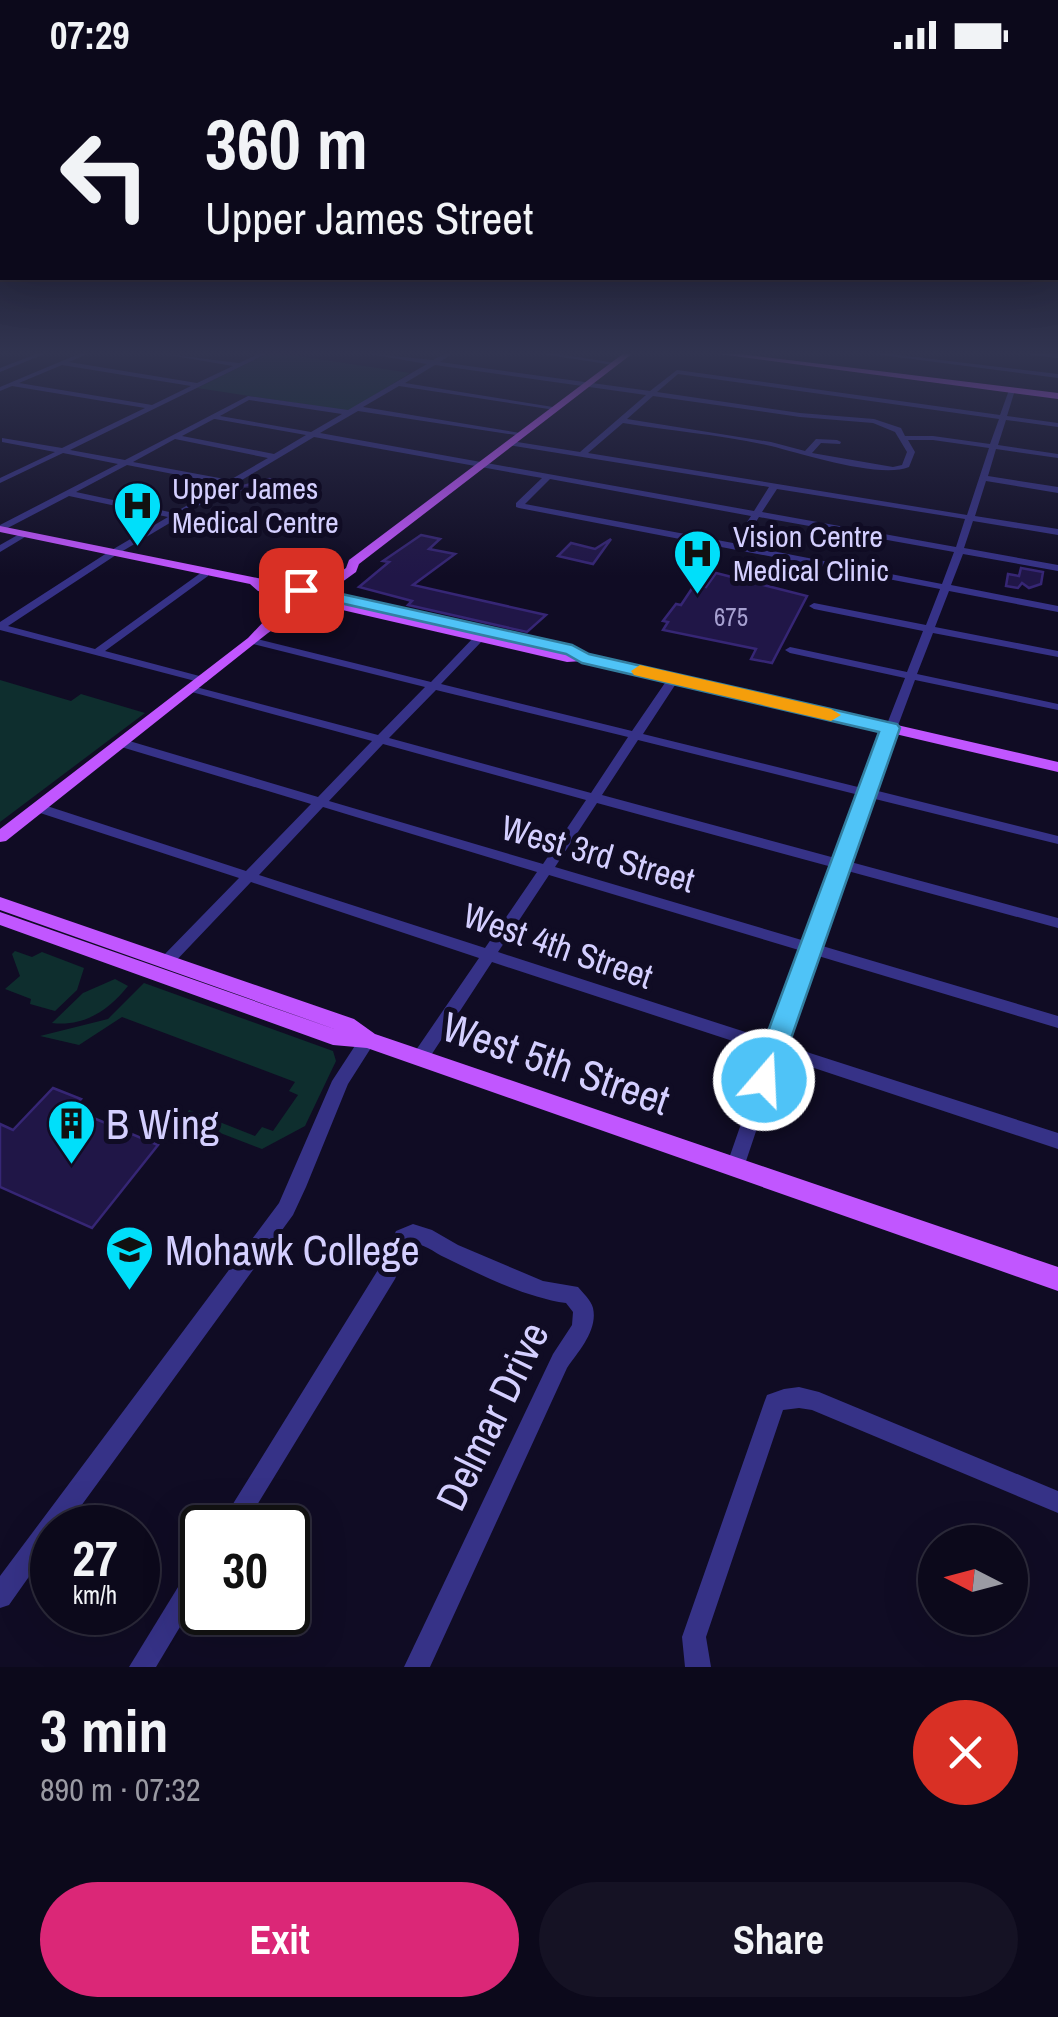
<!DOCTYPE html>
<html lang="en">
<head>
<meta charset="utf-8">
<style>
	:root { --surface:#0c091b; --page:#151224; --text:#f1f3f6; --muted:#9a9aa3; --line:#2c2a3a; --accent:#db2777 }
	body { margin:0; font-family:"Archivo Narrow",sans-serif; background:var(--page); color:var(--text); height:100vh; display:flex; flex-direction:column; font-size:38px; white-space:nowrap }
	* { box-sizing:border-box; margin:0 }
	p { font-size:32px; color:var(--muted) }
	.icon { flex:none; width:55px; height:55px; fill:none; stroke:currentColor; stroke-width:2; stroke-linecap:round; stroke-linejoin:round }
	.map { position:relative; height:1597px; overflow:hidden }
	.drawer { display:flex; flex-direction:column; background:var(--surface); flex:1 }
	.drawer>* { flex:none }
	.top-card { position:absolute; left:0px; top:0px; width:1060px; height:210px; box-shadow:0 10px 40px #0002,0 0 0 2px var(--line); background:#0c091b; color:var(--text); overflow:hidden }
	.needle { width:65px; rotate:276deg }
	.fabs { position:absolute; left:918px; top:1455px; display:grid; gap:20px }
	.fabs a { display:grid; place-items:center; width:110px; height:110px; border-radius:50%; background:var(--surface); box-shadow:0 10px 40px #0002,0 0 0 2px var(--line); font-size:50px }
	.speed { position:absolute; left:30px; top:1435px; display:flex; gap:20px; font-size:50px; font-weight:700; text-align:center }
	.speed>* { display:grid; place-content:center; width:130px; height:130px; border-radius:50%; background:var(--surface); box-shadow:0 10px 40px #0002,0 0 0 2px var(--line); line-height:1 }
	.speed small { font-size:25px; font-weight:400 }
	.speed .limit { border:5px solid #111; border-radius:15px; background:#fff; color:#111 }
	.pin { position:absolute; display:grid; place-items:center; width:85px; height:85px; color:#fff; margin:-42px; border-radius:20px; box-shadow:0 5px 15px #0006 }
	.me { position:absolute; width:110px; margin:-55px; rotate:19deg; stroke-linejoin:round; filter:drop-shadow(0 0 8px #0008) }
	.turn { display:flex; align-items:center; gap:35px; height:210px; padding:0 40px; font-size:45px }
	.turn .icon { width:130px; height:130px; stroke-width:2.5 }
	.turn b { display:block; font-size:70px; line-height:85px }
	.round { display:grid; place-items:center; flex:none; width:105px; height:105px; border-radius:52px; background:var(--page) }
	.headline { display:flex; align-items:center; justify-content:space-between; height:170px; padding:0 40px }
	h1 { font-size:60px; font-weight:800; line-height:75px }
	.button { display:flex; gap:20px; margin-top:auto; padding:20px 40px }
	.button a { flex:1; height:115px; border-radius:60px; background:var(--accent); color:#fff; font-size:40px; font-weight:800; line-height:115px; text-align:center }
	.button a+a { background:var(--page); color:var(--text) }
	.status { display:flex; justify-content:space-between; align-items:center; height:70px; padding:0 50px; background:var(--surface); direction:ltr }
	.status svg { height:28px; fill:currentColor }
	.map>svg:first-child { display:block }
	.green { fill:#0e2e2e }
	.building { fill:#201647; stroke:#362675; stroke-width:2.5 }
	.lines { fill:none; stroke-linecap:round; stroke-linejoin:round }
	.minor { fill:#363287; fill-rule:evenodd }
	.major { fill:#c156ff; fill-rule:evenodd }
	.route { fill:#4fc3f7; stroke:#337fa1; stroke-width:2.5 }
	.slow { fill:#f59e0b }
	.labels { text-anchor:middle; stroke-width:10; stroke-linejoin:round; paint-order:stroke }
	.far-number-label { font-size:25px; fill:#a7a1d1 }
	.far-poi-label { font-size:30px; fill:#d4cfff; stroke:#100c24; text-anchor:start }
	.street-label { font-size:35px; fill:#d4cfff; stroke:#100c24 }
	.near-street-label { font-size:42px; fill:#d4cfff; stroke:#100c24 }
	.near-poi-label { font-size:42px; fill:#d4cfff; stroke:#100c24; text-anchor:start }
</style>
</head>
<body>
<div class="status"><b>07:29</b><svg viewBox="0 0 49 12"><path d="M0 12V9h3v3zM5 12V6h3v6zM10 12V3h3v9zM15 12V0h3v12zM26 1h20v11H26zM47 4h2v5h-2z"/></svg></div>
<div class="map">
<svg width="1058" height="1597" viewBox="0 0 1058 1597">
	<rect width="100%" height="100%" fill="#100c24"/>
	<g class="green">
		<polygon points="269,283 278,283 410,303 349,341 197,318"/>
		<polygon points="0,610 71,631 81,624 145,643 0,752"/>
		<polygon points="15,881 32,887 42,882 84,898 77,920 55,941 30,934 31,929 5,919 20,906 12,884"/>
		<path d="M115 909 128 916C109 940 84 957 52 953L83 923Z"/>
		<polygon points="144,913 333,981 336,991 305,1056 262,1079 184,1049 189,1040 255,1066 262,1057 273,1061 298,1025 289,1021 295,1012 122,947 79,975 40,966 108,949"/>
	</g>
	<g class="building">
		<polygon points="269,409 296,414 273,428 236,418"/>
		<polygon points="421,465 440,469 429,479 455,484 413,515 546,545 527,562 408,535 412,531 359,517 389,492 383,491"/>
		<polygon points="611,469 593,494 558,486 571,473 595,479"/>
		<polygon points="1021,498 1043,502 1041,514 1029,518 1022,513 1018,518 1006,516 1008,504 1019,506"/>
		<polygon points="716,503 807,526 772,593 751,589 756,579 663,560 668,552 663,551 676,534 681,535 695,514 706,517"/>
		<polygon points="53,1018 81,1029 72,1039 158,1075 92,1158 0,1117 0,1054 13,1060"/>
	</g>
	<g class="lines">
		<g class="minor">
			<polygon points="39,283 47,283 0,302 0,298"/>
			<path d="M81 283H89L69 292 197 313 233 296 157 283 239 293 261 283H268L70 380 125 390 248 326 348 340 427 294 364 283 433 290 446 283H453L440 292 650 321 677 300 1000 345 1009 320 1012 318 1015 320 1007 346 1058 353V357L1006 350 998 375 1058 384V388L996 379 988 406 1058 417V423L986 411 975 446 1058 459V465L973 451 964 478 1058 495V501L963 484 951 515 1058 536V542L949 521 935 557 1058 581V587L933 563 917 604 1058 634V640L915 610 874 720 1058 766V774L871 728 847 791 1058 848V858L844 800 819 875 1058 946V958L815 885 785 975 1058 1063V1079L781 987 744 1097 741 1103 735 1105 729 1103 726 1097 766 982 492 892 426 993 420 995 414 993 412 988 414 983 479 888 251 812 171 896H161L158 892 161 888 239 808 34 741 33 738 34 735H44L246 801 311 734 118 676 116 673 118 670H126L318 727 372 671 188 621V617H196L378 665 425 617 249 573V569L253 568 431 612 475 566H483V570L441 614 632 661 669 607 673 606 679 609 643 664 862 718 905 608 790 583 785 580 790 577 907 602 923 561 814 539 809 536 814 533 926 555 940 519 519 438 516 437V433L542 408 314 367 116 485 8 556 95 579 202 502H208V506L105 581 207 608V612H199L0 560V552L110 481 168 447 69 426 0 462V455L118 394 63 383 0 413V408L55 382 2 372V368L62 378 145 338 12 316 0 321V317ZM62 295 191 316 152 335 19 313ZM435 295 646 325 580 382 511 371 507 373 508 375 769 417 754 441 320 363 358 341 522 366 526 364 363 337 399 316 555 340 559 338 405 313ZM678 304 999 349 990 374 933 366H905L901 358 874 349 800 343 657 322ZM653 326 800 347 873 353 895 362 907 382 902 395 893 397 812 383 821 373 840 374 841 372 837 370 816 369 805 381 771 372 627 349ZM249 330 342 344 311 362 220 346ZM214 349H215L306 365 274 384 182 366ZM623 353C672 361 722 365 771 376 803 384 880 409 909 397L915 382 908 370H933L989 378 967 445 588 383ZM175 369 268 388 230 410 133 392ZM127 395 224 414 174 443 76 422ZM550 409 751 446 733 473 525 434ZM777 419 965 449 956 477 762 442ZM759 447 954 482 942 514 741 475ZM436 620 628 667 591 723 389 668ZM638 670 859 725 835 788 602 725ZM383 674 586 730 543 794 329 731ZM597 733 832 797 805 871 555 797ZM323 737 537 802 485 878 259 805ZM549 805 802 881 770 970 498 882Z"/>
			<polygon points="536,283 551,283 616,293 613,295"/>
			<polygon points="866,283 882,283 1058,304 1058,308"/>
			<polygon points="1028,283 1058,284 1058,288 1031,285"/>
			<polygon points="23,462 30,464 0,482 0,475"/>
			<polygon points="368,964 374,965 376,970 348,1014 306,1117 293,1145 65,1458 52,1458 52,1474 9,1535 0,1538 0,1506 279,1133 332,1011 362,965"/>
			<path d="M413 1154 432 1160 458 1175 543 1211 578 1217C583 1223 591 1230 593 1238 598 1260 579 1281 567 1298L430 1597H404L553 1284 572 1255 573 1242 566 1233C525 1227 483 1206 446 1188 433 1182 424 1173 410 1173L395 1209 243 1458H218L381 1195 396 1161Z"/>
			<polygon points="799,1317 819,1322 1058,1421 1058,1443 812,1340 799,1338 783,1340 706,1567 711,1597 685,1597 682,1567 764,1333 767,1325 784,1319"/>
			<polygon points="202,1487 202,1520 156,1597 129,1597 194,1491"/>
		</g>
		<g class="major">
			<polygon points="624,283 633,283 359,494 356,502 320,528 567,584 583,583 1058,692 1058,702 583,591 567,592 312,533 268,563 6,771 0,772 0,759 248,568 267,548 275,548 300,530 258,521 250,514 0,462 0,456 267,510 271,511 271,516 308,525 346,498 349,490"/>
			<polygon points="711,283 732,283 1058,323 1058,329"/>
			<polygon points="0,827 354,949 375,964 1058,1197 1058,1221 367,978 333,975 0,855 0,842 340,961 0,840"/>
		</g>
	</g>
	<linearGradient id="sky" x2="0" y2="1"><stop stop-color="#090714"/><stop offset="0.56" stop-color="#313450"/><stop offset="1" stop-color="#313450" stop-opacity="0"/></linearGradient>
	<rect width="1058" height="506" fill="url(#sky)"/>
	<polygon class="route" points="301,515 572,575 589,584 897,654 900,658 774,1017 764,1021 754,1017 750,1010 879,662 582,593 566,584 296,523 293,520"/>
	<polygon class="slow" points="640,595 831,639 841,645 831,651 634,605 631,601"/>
	<defs>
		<symbol id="hospital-pin" viewBox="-11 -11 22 30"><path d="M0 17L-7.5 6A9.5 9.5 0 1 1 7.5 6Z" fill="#00dffa" stroke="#100c24"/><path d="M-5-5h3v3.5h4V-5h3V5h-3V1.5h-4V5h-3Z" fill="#111"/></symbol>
		<symbol id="building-pin" viewBox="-11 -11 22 30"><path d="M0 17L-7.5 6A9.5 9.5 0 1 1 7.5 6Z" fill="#00dffa" stroke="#100c24"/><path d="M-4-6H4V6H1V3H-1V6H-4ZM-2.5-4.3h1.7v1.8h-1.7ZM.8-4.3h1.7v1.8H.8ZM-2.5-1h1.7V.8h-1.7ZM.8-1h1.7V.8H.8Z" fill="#111"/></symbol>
		<symbol id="university-pin" viewBox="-11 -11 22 30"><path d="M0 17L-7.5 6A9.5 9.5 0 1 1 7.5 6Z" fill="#00dffa" stroke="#100c24"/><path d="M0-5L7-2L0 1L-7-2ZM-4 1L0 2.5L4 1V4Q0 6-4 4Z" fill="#111"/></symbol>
	</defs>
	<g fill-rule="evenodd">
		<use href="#hospital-pin" x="110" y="408" width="55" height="75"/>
		<use href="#hospital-pin" x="670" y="456" width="55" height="75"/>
		<use href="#building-pin" x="44" y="1026" width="55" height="75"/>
		<use href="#university-pin" x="102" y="1152" width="55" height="75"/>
	</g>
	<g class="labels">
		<g class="far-number-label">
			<text x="731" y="556">675</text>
		</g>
		<g class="far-poi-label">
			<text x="172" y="429">Upper James<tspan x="172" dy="34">Medical Centre</tspan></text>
			<text x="733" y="477">Vision Centre<tspan x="733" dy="34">Medical Clinic</tspan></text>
		</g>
		<g class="street-label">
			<text transform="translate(598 784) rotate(16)" y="12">West 3rd Street</text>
			<text transform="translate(558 876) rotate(19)" y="12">West 4th Street</text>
		</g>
		<g class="near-street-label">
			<text transform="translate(556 993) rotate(19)" y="15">West 5th Street</text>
			<text transform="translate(492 1346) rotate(-64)" y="15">Delmar Drive</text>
		</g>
		<g class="near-poi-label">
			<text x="106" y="1069">B Wing</text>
			<text x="165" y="1195">Mohawk College</text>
		</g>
	</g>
</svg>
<div class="fabs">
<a><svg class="needle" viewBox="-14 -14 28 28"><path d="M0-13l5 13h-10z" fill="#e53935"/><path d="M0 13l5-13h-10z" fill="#9a9aa3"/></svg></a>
</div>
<div class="speed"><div>27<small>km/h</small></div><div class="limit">30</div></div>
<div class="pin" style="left:301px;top:520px;background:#d93025"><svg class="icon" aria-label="arrive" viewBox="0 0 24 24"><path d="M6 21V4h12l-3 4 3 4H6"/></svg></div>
<svg class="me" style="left:764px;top:1010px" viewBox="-20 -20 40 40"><circle r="17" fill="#4fc3f7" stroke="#fff" stroke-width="3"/><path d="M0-11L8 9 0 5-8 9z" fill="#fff"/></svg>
<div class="top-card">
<div class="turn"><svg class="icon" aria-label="left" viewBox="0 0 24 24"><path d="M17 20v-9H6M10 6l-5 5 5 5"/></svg><div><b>360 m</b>Upper James Street</div></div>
</div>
</div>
<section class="drawer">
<div class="headline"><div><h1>3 min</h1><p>890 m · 07:32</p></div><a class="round" style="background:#d93025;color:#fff"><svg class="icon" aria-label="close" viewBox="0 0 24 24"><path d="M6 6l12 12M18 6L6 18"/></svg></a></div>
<div class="button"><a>Exit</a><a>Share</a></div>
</section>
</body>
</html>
